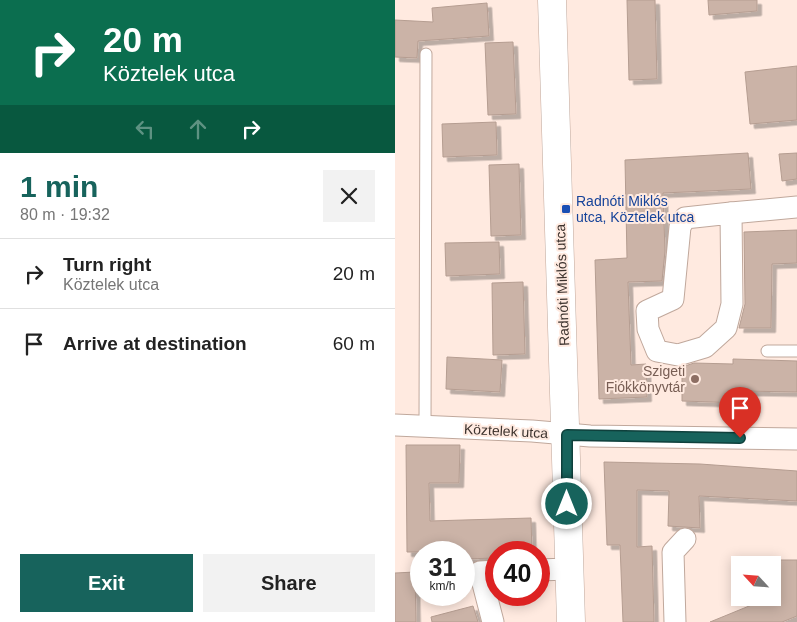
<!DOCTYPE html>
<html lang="en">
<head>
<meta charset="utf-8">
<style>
	:root { --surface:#fff; --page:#f2f2f2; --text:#222; --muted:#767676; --line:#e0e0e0; --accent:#17635c }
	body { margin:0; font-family:Arial,sans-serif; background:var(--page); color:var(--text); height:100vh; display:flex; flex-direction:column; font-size:19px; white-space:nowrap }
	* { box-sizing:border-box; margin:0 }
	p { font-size:16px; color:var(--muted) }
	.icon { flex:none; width:28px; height:28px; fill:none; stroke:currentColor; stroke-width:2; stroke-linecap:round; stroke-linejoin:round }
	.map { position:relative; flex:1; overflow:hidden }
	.sheet { display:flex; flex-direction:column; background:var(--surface); width:395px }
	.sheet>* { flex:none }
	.hud { background:#0b6e4f; color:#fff; overflow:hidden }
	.needle { width:32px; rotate:296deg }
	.buttons { position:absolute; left:336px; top:556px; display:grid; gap:10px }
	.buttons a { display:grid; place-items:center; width:50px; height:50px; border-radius:0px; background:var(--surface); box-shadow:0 2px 12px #0003; font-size:25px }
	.speed { position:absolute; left:15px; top:541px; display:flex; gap:10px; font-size:25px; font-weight:700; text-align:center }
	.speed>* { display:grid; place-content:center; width:65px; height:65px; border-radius:50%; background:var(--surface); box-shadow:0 2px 12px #0003; line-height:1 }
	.speed small { font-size:12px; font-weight:400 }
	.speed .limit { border:8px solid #d22; background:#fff; color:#111 }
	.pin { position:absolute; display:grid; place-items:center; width:42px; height:42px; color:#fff; margin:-51px -21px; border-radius:50% 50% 50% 0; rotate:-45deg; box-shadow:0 0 5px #0007 }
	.pin .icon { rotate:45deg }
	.me { position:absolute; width:55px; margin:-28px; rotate:0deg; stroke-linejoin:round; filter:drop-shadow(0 0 4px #0008) }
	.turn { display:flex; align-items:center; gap:18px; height:105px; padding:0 20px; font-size:22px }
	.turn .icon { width:65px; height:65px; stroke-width:2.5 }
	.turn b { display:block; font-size:35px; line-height:42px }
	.lanes { display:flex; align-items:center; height:48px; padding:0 20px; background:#0003; justify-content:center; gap:25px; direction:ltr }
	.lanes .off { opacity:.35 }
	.round { display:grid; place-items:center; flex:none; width:52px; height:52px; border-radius:0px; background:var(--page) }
	.summary { display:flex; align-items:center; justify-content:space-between; height:85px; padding:0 20px }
	h1 { font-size:30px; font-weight:600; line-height:38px; color:var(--accent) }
	.action { display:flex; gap:10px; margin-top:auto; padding:10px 20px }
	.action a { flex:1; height:58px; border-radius:0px; background:var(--accent); color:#fff; font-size:20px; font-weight:600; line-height:58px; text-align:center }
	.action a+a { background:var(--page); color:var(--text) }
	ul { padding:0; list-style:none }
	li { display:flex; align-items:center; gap:15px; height:70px; padding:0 20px; border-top:1px solid var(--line) }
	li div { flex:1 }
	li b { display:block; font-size:19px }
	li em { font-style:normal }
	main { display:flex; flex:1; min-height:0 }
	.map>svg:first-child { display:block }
	.building { fill:#cbb3a7; stroke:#b59d91; filter:url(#shadow) }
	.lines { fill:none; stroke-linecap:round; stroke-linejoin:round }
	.lane-casing { stroke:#c0a89c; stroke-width:13 }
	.street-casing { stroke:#c0a89c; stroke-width:23 }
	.secondary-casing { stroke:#c0a89c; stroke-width:29 }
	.lane { stroke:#fff; stroke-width:11 }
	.street { stroke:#fff; stroke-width:21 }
	.secondary { stroke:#fff; stroke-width:28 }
	.route-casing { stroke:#0f403c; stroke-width:12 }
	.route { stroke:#17635c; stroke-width:9 }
	.transit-dot { fill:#1a4fb4; stroke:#ffeae0; stroke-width:2 }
	.education-dot { fill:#8d6e63; stroke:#ffeae0; stroke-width:2 }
	.labels { text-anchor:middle; stroke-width:4; stroke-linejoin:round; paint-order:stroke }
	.transit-label { font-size:14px; fill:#164399; stroke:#ffeae0; text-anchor:start }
	.street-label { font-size:14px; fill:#3d332e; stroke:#ffeae0 }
	.education-label { font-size:14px; fill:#785e54; stroke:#ffeae0; text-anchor:end }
</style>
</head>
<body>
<main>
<section class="sheet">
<div class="hud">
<div class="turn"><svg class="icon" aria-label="right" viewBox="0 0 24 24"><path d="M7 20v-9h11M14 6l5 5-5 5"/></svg><div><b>20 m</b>Köztelek utca</div></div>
<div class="lanes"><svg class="icon off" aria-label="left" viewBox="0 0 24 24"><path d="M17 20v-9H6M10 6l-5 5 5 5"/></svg><svg class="icon off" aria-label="ahead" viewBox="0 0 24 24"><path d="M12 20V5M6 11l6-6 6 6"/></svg><svg class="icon" aria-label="right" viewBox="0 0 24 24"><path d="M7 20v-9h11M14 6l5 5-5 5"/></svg></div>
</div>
<div class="summary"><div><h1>1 min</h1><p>80 m · 19:32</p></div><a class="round"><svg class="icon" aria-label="close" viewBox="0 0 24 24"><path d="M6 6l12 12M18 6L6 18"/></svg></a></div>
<ul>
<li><svg class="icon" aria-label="right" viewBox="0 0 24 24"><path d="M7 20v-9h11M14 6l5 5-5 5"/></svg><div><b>Turn right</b><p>Köztelek utca</p></div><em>20 m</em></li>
<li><svg class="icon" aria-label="arrive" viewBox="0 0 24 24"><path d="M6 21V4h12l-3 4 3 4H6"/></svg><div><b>Arrive at destination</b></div><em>60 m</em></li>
</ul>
<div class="action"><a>Exit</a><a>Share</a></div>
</section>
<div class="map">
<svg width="402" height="622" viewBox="0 0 402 622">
	<defs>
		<filter id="shadow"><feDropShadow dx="4.5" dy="4.5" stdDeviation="0" flood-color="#0004"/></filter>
	</defs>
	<rect width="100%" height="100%" fill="#ffeae0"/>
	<g class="building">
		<polygon points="232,0 260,0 262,79 234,80"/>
		<polygon points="313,0 362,0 362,11 314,15"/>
		<polygon points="92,3 94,36 23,41 22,58 0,57 0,20 38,22 37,8"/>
		<polygon points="118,42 121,114 93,115 90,43"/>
		<polygon points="402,66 402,120 355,124 350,72"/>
		<polygon points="101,122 102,155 48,157 47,124"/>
		<polygon points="353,153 356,189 268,193 270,251 267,281 233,282 236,365 251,364 252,397 204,399 200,260 232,258 230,160"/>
		<polygon points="402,153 402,179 387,181 384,154"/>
		<polygon points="124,164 126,235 96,236 94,165"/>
		<polygon points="402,230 402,263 377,264 376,328 344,328 350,304 349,232"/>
		<polygon points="104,242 105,274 51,276 50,243"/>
		<polygon points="128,282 130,354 98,355 97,283"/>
		<polygon points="52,357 107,360 105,392 51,389"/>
		<polygon points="338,359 402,361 402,392 347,391 347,403 287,401 287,367 299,363 338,364"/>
		<polygon points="11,445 65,445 64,483 34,483 35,521 136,518 137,552 101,552 101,558 69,559 69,552 12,552"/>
		<polygon points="209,462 305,464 402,471 402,501 304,496 305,528 273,526 274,491 242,490 242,547 257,546 259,622 228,622 225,545 212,545"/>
		<polygon points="380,560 402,560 402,616 387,622 315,622 381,595"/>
		<polygon points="20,572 21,622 0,622 0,573"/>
		<polygon points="78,606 83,622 37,622 36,617"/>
	</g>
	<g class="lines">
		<defs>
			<g id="lane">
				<polyline points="372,351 402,351"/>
				<polyline points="30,427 31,54"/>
			</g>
			<g id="street">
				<polygon points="336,213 337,304 331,328 310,347 283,355 262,351 253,329 252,311 278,299 285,227 290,218"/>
				<polyline points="336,213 402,207"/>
				<polyline points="0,425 137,431 195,436 402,439"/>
				<polyline points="144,570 173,569"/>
				<polyline points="98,622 85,572 101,571"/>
				<polyline points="280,622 278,552 290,539"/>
			</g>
			<polyline id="secondary" points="157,0 176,622"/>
		</defs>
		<use href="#lane" class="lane-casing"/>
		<use href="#street" class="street-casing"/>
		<use href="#secondary" class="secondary-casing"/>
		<use href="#lane" class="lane"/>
		<use href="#street" class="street"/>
		<use href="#secondary" class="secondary"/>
	</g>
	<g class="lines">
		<defs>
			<polyline id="route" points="172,504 172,435 345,438"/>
		</defs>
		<use href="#route" class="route-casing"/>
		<use href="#route" class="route"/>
	</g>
	<rect class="transit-dot" x="166" y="204" width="10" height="10" rx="2.5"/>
	<circle class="education-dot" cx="300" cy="379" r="5"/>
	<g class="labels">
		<g class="transit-label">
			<text x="181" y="206">Radnóti Miklós<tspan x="181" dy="16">utca, Köztelek utca</tspan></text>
		</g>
		<g class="street-label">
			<text transform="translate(167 285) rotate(-92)" y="5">Radnóti Miklós utca</text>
			<text transform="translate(111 431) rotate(3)" y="5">Köztelek utca</text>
		</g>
		<g class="education-label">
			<text x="290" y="376">Szigeti<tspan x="290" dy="16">Fiókkönyvtár</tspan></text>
		</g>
	</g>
</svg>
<div class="buttons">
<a><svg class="needle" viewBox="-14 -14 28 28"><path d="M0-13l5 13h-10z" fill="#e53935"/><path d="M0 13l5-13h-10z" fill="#767676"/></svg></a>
</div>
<div class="speed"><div>31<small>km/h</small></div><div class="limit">40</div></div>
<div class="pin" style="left:345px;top:438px;background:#d93025"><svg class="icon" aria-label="arrive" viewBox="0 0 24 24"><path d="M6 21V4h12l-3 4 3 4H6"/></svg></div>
<svg class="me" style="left:172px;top:504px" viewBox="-20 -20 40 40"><circle r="17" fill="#17635c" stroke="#fff" stroke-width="3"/><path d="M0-11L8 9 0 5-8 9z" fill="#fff"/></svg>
</div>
</main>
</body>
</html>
